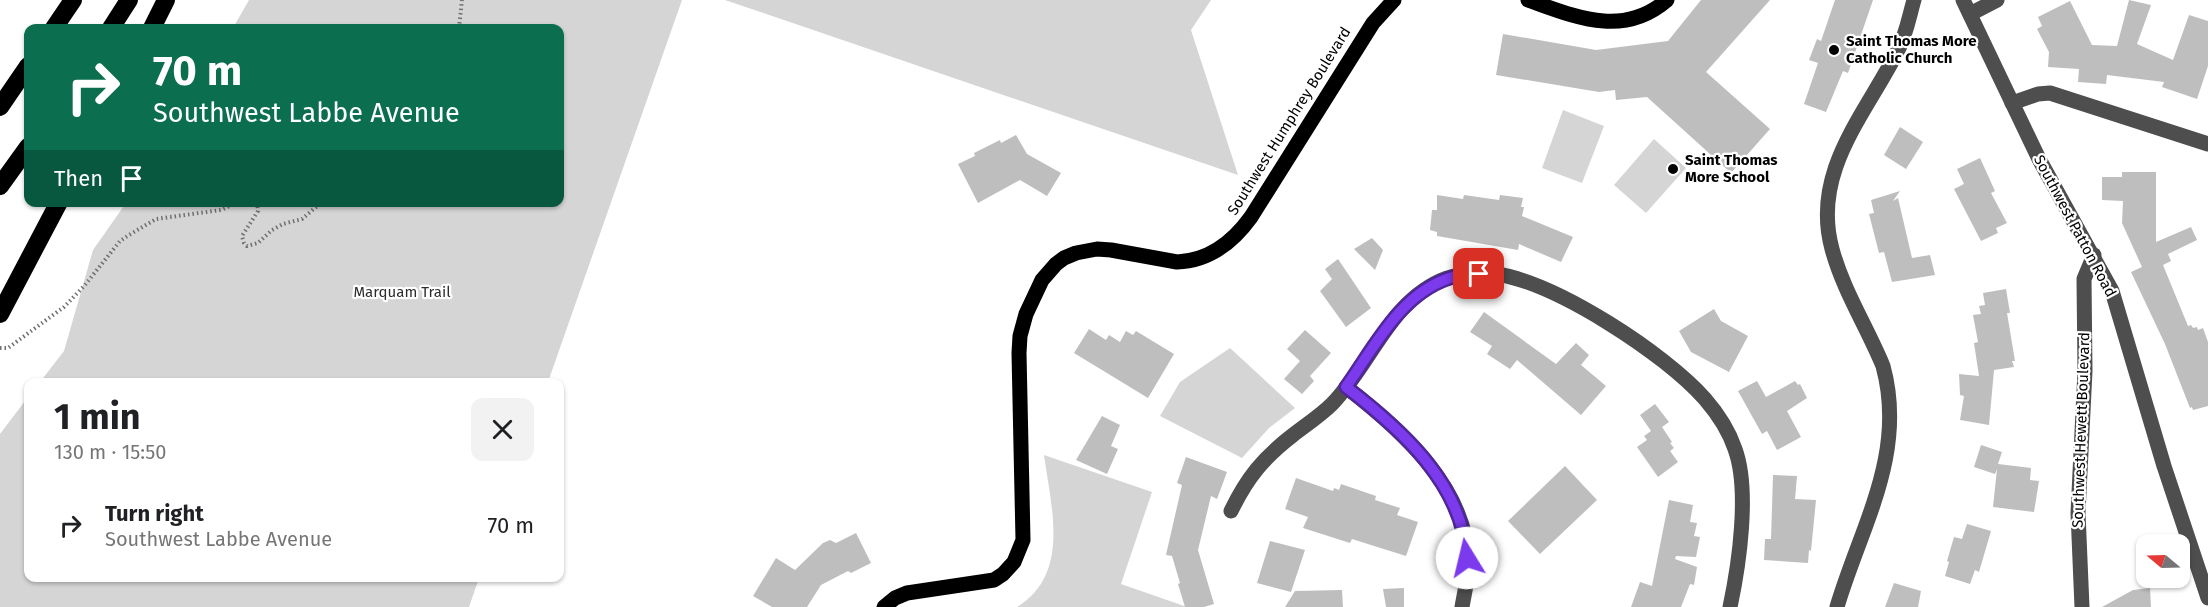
<!DOCTYPE html>
<html lang="en">
<head>
<meta charset="utf-8">
<style>
	:root { --surface:#fff; --page:#f2f2f2; --text:#202124; --muted:#757577 }
	body { margin:0; font-family:"Fira Sans",sans-serif; background:var(--page); color:var(--text); height:100vh; display:flex; flex-direction:column; font-size:22px; white-space:nowrap }
	* { box-sizing:border-box; margin:0 }
	p { font-size:20px; color:var(--muted) }
	.icon { flex:none; width:33px; height:33px; fill:none; stroke:currentColor; stroke-width:2; stroke-linecap:round; stroke-linejoin:round }
	.map { position:relative; flex:1; overflow:hidden }
	.sheet { position:absolute; left:24px; top:378px; width:540px; height:204px; display:flex; flex-direction:column; background:var(--surface); border-radius:12px; box-shadow:0 2px 4px #0004 }
	.sheet>* { flex:none }
	.hud { position:absolute; left:24px; top:24px; width:540px; height:183px; border-radius:12px; box-shadow:0 2px 4px #0004; background:#0b6e4f; color:#fff; overflow:hidden }
	.needle { width:39px; rotate:289deg }
	.tools { position:absolute; left:2136px; top:534px; display:grid; gap:12px }
	.tools a { display:grid; place-items:center; width:54px; height:54px; border-radius:12px; background:var(--surface); box-shadow:0 2px 4px #0004; font-size:30px }
	.pin { position:absolute; display:grid; place-items:center; width:51px; height:51px; color:#fff; margin:-26px; border-radius:12px; box-shadow:0 3px 9px #0006 }
	.me { position:absolute; width:66px; margin:-33px; rotate:351deg; stroke-linejoin:round; filter:drop-shadow(0 0 4px #0008) }
	.turn { display:flex; align-items:center; gap:21px; height:126px; padding:0 30px; font-size:27px }
	.turn .icon { width:78px; height:78px; stroke-width:2.5 }
	.turn b { display:block; font-size:42px; line-height:51px }
	.then { display:flex; align-items:center; height:57px; padding:0 30px; background:#0003; gap:12px; font-size:22px }
	.round { display:grid; place-items:center; flex:none; width:63px; height:63px; border-radius:12px; background:var(--page) }
	.overview { display:flex; align-items:center; justify-content:space-between; height:102px; padding:0 30px }
	h1 { font-size:36px; font-weight:700; line-height:45px }
	ul { padding:0; list-style:none }
	li { display:flex; align-items:center; gap:18px; height:90px; padding:0 30px }
	li div { flex:1 }
	li b { display:block; font-size:22px }
	li em { font-style:normal }
	.map>svg:first-child { display:block }
	.green { fill:#d5d5d5 }
	.building { fill:#bebebe }
	.lines { fill:none; stroke-linecap:round; stroke-linejoin:round }
	.path { stroke:#707070; stroke-width:4; stroke-dasharray:1.5 3; stroke-linecap:butt }
	.minor { stroke:#4e4e4e; stroke-width:15 }
	.major { stroke:#000; stroke-width:15 }
	.highway { stroke:#000; stroke-width:18 }
	.route-casing { stroke:#51269a; stroke-width:15 }
	.route { stroke:#7c3aed; stroke-width:10 }
	.poi-dot { fill:#000; stroke:#fff; stroke-width:2 }
	.labels { text-anchor:middle; stroke-width:4.5; stroke-linejoin:round; paint-order:stroke }
	.poi-label { font-size:15px; font-weight:bold; fill:#000; stroke:#fff; text-anchor:start }
	.street-label { font-size:15px; fill:#000; stroke:#fff }
	.park-label { font-size:15px; fill:#2c2c2c; stroke:#fff }
</style>
</head>
<body>
<div class="map">
<svg width="2208" height="607" viewBox="0 0 2208 607">
	<rect width="100%" height="100%" fill="#fff"/>
	<g class="green">
		<polygon points="249,0 682,0 548,382 40,382 64,351 93,250 126,203 560,202 560,28 233,28"/>
		<polygon points="725,0 1211,0 1191,30 1238,175"/>
		<polygon points="1563,110 1604,126 1582,183 1542,168"/>
		<polygon points="1654,139 1686,168 1646,213 1614,185"/>
		<polygon points="1230,348 1295,408 1269,428 1242,458 1160,416 1180,382"/>
		<polygon points="28,397 28,578 479,578 469,607 0,607 0,434"/>
		<path d="M1044 455 1152 492 1121 584 1187 607H1017C1071 574 1051 507 1044 455Z"/>
	</g>
	<g class="building">
		<polygon points="1701,0 1770,0 1706,72 1770,129 1731,173 1647,97 1616,100 1615,90 1599,92 1496,75 1503,34 1596,50 1668,41"/>
		<polygon points="1835,0 1873,0 1848,73 1843,71 1826,112 1804,104 1818,63 1809,60 1817,39 1821,41"/>
		<polygon points="2129,0 2151,5 2137,44 2173,60 2189,15 2208,21 2208,66 2197,99 2162,87 2164,82 2107,75 2106,84 2078,82 2079,69 2048,67 2049,52 2037,29 2042,26 2038,17 2070,1 2092,45 2117,46"/>
		<polygon points="1900,127 1923,142 1906,169 1884,155"/>
		<polygon points="1016,135 1027,154 1061,173 1047,196 1020,180 978,203 958,164 975,156 974,153 1000,140 1001,143"/>
		<polygon points="1980,158 1995,191 1991,193 2007,223 1996,228 1998,233 1981,241 1954,189 1964,184 1957,169"/>
		<polygon points="2122,172 2156,172 2156,242 2191,227 2197,240 2168,254 2171,261 2163,265 2188,326 2191,325 2193,328 2197,327 2198,330 2203,328 2208,342 2208,406 2193,410 2192,407 2190,408 2165,344 2131,272 2142,267 2122,223 2123,201 2102,200 2102,177 2122,177"/>
		<polygon points="1900,191 1893,201 1898,198 1912,258 1930,255 1935,275 1892,282 1884,252 1879,253 1869,214 1874,213 1871,200"/>
		<polygon points="1437,195 1463,199 1464,195 1499,200 1500,195 1523,198 1521,207 1524,207 1522,216 1573,237 1561,262 1519,244 1518,250 1437,236 1437,232 1430,230 1432,210 1437,210"/>
		<polygon points="1372,238 1383,250 1375,270 1354,249"/>
		<polygon points="1338,259 1371,308 1346,327 1320,291 1332,279 1325,269"/>
		<polygon points="2006,289 2010,313 2007,313 2015,361 2012,361 2014,367 1994,370 1989,425 1960,420 1964,396 1960,395 1959,374 1979,376 1974,343 1978,342 1973,315 1981,314 1979,306 1985,305 1983,293"/>
		<polygon points="1714,309 1721,321 1748,336 1729,372 1691,352 1679,331"/>
		<polygon points="1484,312 1556,364 1576,343 1589,355 1581,365 1606,386 1581,415 1517,360 1510,369 1487,354 1492,346 1470,332"/>
		<polygon points="1089,329 1106,340 1109,335 1120,342 1126,331 1133,335 1136,331 1174,354 1148,398 1074,353"/>
		<polygon points="1305,330 1331,353 1310,376 1314,381 1302,394 1284,379 1300,361 1287,349"/>
		<polygon points="1757,381 1766,397 1795,381 1798,385 1800,384 1807,398 1787,411 1801,437 1777,450 1767,431 1762,434 1738,391"/>
		<polygon points="1655,404 1669,422 1662,427 1672,442 1670,443 1674,448 1670,451 1678,462 1658,477 1637,447 1647,440 1644,436 1651,431 1640,415"/>
		<polygon points="1102,416 1120,425 1111,446 1118,449 1107,474 1076,460"/>
		<polygon points="1981,445 2002,452 1998,464 2031,468 2030,480 2039,481 2034,512 1993,507 1997,469 1995,474 1974,467"/>
		<polygon points="1186,457 1227,472 1217,499 1211,496 1198,550 1214,604 1204,607 1185,607 1178,584 1180,583 1172,556 1166,555 1182,485 1177,483"/>
		<polygon points="1565,466 1597,500 1540,554 1508,521"/>
		<polygon points="1773,475 1797,476 1795,499 1816,500 1811,551 1809,550 1808,563 1764,560 1765,539 1771,539"/>
		<polygon points="1296,478 1333,491 1334,488 1339,490 1341,484 1376,496 1375,500 1400,508 1397,515 1418,522 1406,556 1352,539 1350,543 1303,528 1308,517 1285,509"/>
		<polygon points="1669,500 1693,505 1690,522 1697,523 1694,536 1700,537 1696,557 1676,556 1675,559 1697,567 1694,585 1690,584 1681,607 1631,607 1640,582 1652,586"/>
		<polygon points="1967,524 1991,531 1979,572 1975,570 1970,584 1945,576 1949,562 1947,561 1954,537 1962,539"/>
		<polygon points="856,533 871,563 851,573 848,571 821,585 807,607 772,607 753,596 776,558 795,570 823,543 830,540 836,543"/>
		<polygon points="1270,541 1305,550 1291,592 1257,583"/>
		<polygon points="1894,583 1921,591 1918,607 1885,607"/>
		<polygon points="1404,588 1404,607 1386,607 1383,589"/>
		<polygon points="2150,588 2151,607 2102,607 2133,590"/>
		<polygon points="1342,590 1343,607 1285,607 1295,591"/>
	</g>
	<g class="lines">
		<g class="path">
			<polyline points="459,28 462,0"/>
			<polyline points="257,202 258,211 242,236 244,243 247,246 258,243 272,230 283,224 302,219 322,202"/>
			<polyline points="0,348 8,348 64,307 85,285 120,241 129,235 156,219 221,210 238,202"/>
		</g>
		<g class="minor">
			<polyline points="1963,0 2039,159 2112,291 2164,466 2208,598"/>
			<polyline points="1970,14 1997,0"/>
			<polyline points="2012,103 2038,94 2050,93 2208,144"/>
			<path d="M1346 387C1403 431 1472 492 1468 571 1467 583 1464 595 1462 607"/>
			<path d="M1231 511C1247 478 1263 458 1293 435 1306 425 1321 415 1332 404 1372 363 1390 299 1447 278 1462 273 1482 272 1497 274 1558 284 1664 353 1705 399 1718 414 1729 431 1735 449 1750 490 1739 565 1730 607"/>
			<path d="M1837 607C1861 526 1907 454 1883 366 1867 327 1843 290 1832 249 1811 172 1865 115 1897 52 1906 36 1909 17 1914 0"/>
			<polyline points="2082,607 2078,513 2085,371 2084,279 2094,255"/>
		</g>
		<g class="major">
			<path d="M1528 0C1576 17 1623 38 1667 0"/>
			<path d="M884 607 895 598 907 593 994 580 1003 574 1014 562 1023 540 1019 353 1020 336 1026 314 1042 280 1056 264 1064 258 1076 253 1097 249 1111 250 1177 262C1209 261 1233 242 1251 217L1373 23 1394 0"/>
		</g>
		<g class="highway">
			<polyline points="54,28 73,0"/>
			<polyline points="111,28 129,0"/>
			<polyline points="152,28 166,0"/>
			<polyline points="0,107 28,66"/>
			<polyline points="0,186 28,147"/>
			<polyline points="0,314 59,202"/>
		</g>
	</g>
	<g class="lines">
		<defs>
			<path id="route" d="M1467 558C1463 484 1401 429 1346 387 1374 348 1399 296 1447 279 1457 275 1469 274 1479 274"/>
		</defs>
		<use href="#route" class="route-casing"/>
		<use href="#route" class="route"/>
	</g>
	<g class="poi-dot">
		<circle cx="1834" cy="50" r="6"/>
		<circle cx="1673" cy="169" r="6"/>
	</g>
	<g class="labels">
		<g class="poi-label">
			<text x="1846" y="46">Saint Thomas More<tspan x="1846" dy="17">Catholic Church</tspan></text>
			<text x="1685" y="165">Saint Thomas<tspan x="1685" dy="17">More School</tspan></text>
		</g>
		<g class="street-label">
			<text transform="translate(1289 121) rotate(-58)" y="5">Southwest Humphrey Boulevard</text>
			<text transform="translate(2075 226) rotate(62)" y="5">Southwest Patton Road</text>
			<text transform="translate(2081 430) rotate(-88)" y="5">Southwest Hewett Boulevard</text>
		</g>
		<g class="park-label">
			<text x="402" y="297">Marquam Trail</text>
		</g>
	</g>
</svg>
<div class="tools">
<a><svg class="needle" viewBox="-14 -14 28 28"><path d="M0-13l5 13h-10z" fill="#e53935"/><path d="M0 13l5-13h-10z" fill="#757577"/></svg></a>
</div>
<div class="pin" style="left:1479px;top:274px;background:#d93025"><svg class="icon" aria-label="arrive" viewBox="0 0 24 24"><path d="M6 21V4h12l-3 4 3 4H6"/></svg></div>
<svg class="me" style="left:1467px;top:558px" viewBox="-20 -20 40 40"><circle r="19" fill="#fff"/><path d="M0-13L10 11 0 6-10 11z" fill="#7c3aed"/></svg>
<div class="hud">
<div class="turn"><svg class="icon" aria-label="right" viewBox="0 0 24 24"><path d="M7 20v-9h11M14 6l5 5-5 5"/></svg><div><b>70 m</b>Southwest Labbe Avenue</div></div>
<div class="then">Then<svg class="icon" aria-label="arrive" viewBox="0 0 24 24"><path d="M6 21V4h12l-3 4 3 4H6"/></svg></div>
</div>
<section class="sheet">
<div class="overview"><div><h1>1 min</h1><p>130 m · 15:50</p></div><a class="round"><svg class="icon" aria-label="close" viewBox="0 0 24 24"><path d="M6 6l12 12M18 6L6 18"/></svg></a></div>
<ul>
<li><svg class="icon" aria-label="right" viewBox="0 0 24 24"><path d="M7 20v-9h11M14 6l5 5-5 5"/></svg><div><b>Turn right</b><p>Southwest Labbe Avenue</p></div><em>70 m</em></li>
</ul>
</section>
</div>
</body>
</html>
